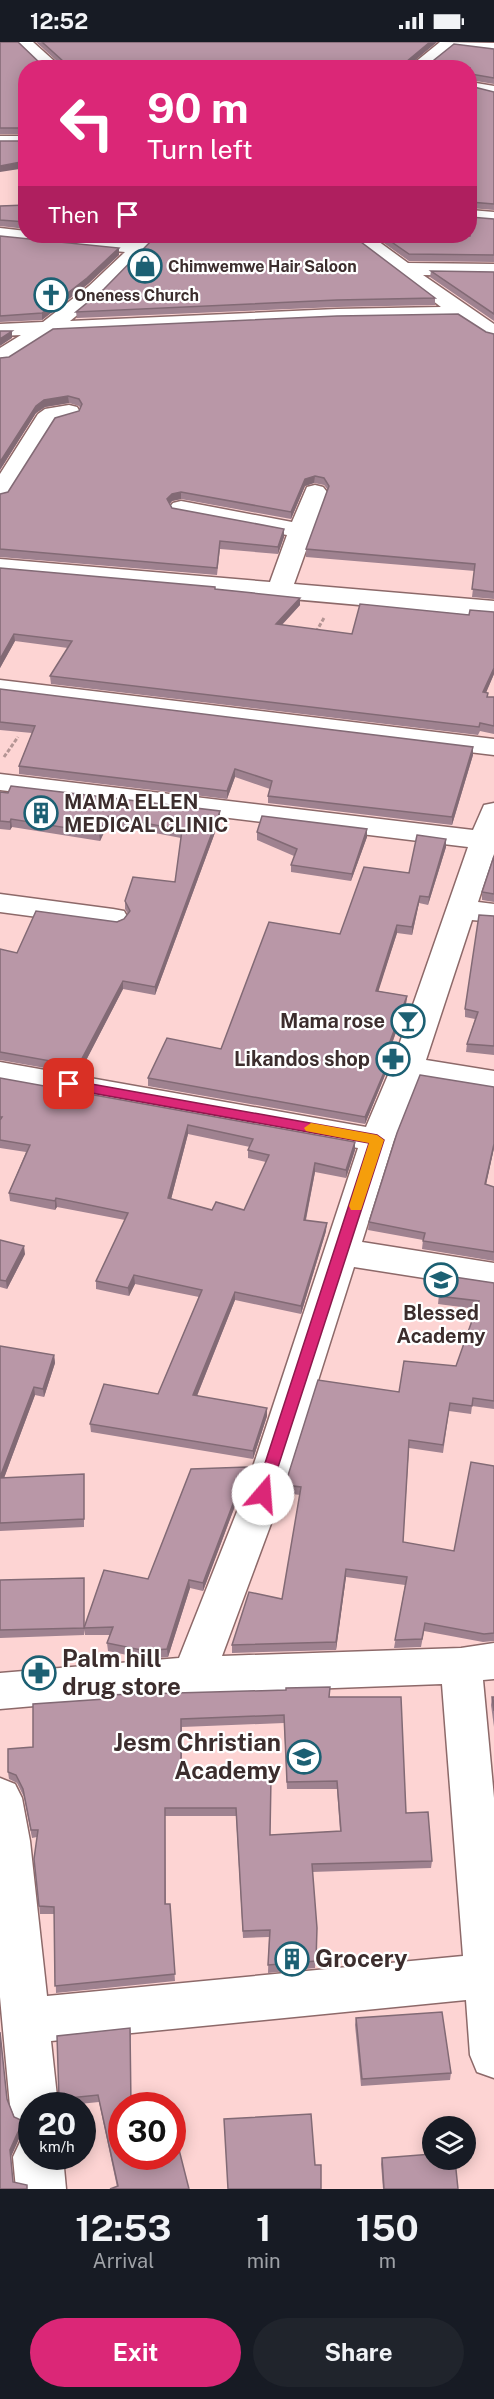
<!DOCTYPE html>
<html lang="en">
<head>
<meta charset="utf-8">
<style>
	:root { --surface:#171b24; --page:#20242c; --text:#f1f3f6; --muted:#9ea1a6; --accent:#db2777 }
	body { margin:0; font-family:"Public Sans",sans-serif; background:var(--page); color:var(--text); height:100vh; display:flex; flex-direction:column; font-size:22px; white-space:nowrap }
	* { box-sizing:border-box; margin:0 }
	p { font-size:20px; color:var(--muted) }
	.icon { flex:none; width:33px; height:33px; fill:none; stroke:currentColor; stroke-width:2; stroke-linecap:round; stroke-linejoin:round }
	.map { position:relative; height:2147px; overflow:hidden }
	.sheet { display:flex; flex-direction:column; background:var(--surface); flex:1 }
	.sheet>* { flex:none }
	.hud { position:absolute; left:18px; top:18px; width:459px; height:183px; border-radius:24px; box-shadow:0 3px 15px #0003; background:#db2777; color:#fff; overflow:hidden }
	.buttons { position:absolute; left:422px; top:2074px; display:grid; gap:12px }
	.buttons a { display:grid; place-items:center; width:54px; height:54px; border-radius:50%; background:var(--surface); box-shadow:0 3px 15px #0003; font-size:30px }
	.speed { position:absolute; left:18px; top:2050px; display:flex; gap:12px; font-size:30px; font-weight:700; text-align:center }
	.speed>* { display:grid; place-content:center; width:78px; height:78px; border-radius:50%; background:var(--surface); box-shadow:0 3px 15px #0003; line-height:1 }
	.speed small { font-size:15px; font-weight:400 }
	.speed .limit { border:9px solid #d22; background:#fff; color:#111 }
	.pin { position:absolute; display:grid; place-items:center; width:51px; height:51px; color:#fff; margin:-26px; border-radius:12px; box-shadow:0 3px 9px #0006 }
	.me { position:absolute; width:66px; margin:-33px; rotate:18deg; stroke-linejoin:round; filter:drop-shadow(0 0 4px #0008) }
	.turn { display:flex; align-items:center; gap:21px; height:126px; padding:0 30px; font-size:27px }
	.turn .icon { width:78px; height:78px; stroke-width:2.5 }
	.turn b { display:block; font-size:42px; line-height:51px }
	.then { display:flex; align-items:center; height:57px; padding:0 30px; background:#0003; gap:12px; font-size:22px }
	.eta { display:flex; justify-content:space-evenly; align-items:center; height:102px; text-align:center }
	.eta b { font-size:36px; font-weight:700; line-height:42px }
	.button { display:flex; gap:12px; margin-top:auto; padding:12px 30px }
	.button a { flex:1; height:69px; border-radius:36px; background:var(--accent); color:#fff; font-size:24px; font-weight:700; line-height:69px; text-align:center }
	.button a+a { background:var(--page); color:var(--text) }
	.status { display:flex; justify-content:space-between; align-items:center; height:42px; padding:0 30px; background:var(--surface); direction:ltr }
	.status svg { height:16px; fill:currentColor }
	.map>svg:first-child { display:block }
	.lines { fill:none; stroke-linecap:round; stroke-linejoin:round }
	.street-casing { stroke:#8d6969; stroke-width:3 }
	.path { stroke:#b49594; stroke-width:3; stroke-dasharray:4 2; stroke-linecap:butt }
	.street { fill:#fff; fill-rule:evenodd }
	.wall { fill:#9f8290; fill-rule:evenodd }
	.shaded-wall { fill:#826a75 }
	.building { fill:#b997a7; stroke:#826a75; stroke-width:1.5; fill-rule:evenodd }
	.route { fill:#db2777; stroke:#8e194d; stroke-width:1.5 }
	.slow { fill:#f59e0b }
	.labels { text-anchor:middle; stroke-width:4.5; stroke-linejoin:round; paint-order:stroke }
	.far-poi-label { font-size:16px; font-weight:bold; fill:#3c2d2d; stroke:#fff; text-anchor:start }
	.poi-label { font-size:20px; font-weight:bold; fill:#3c2d2d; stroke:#fff; text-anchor:end }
	.near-poi-label { font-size:24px; font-weight:bold; fill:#3c2d2d; stroke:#fff; text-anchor:start }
</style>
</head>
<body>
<div class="status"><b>12:52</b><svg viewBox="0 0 49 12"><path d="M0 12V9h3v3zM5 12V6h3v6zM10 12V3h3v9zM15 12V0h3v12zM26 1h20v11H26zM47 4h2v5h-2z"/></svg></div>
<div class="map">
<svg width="494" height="2147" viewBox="0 0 494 2147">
	<rect width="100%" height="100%" fill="#fdd4d3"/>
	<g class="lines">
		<defs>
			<g id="street">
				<polygon points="15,0 33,0 62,26 43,26"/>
				<polygon points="440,0 494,1 494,11 453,5 427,26 408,26"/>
				<polygon points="470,40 494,44 494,54 470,50"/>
				<rect x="0" y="94" width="26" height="10"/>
				<polygon points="470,168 494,170 494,182 470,180"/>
				<polygon points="0,186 26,189 26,194 79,194 136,199 141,194 161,194 103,252 70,279 337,267 441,265 349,194 371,194 408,221 494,222 494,234 423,233 494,282 494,297 487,295 458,277 337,279 53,292 8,320 0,321 0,306 21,293 0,294 0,282 43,280 89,244 125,210 0,198"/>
				<polygon points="69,363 77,365 80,370 77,375 59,378 54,381 8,455 0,457 0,432 38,372 45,367"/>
				<polygon points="315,443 323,445 327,450 294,542 494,559 494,575 0,531 0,517 270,540 287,493 181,473 173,471 169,466 173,461 181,459 292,480 307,445"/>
				<polygon points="0,638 494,697 494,713 0,654"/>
				<polygon points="0,732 473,788 484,763 494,761 494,812 478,860 494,862 494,880 472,878 426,1018 494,1029 494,1051 418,1039 394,1098 362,1200 494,1221 494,1247 354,1225 282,1452 222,1614 461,1606 494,1601 494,1637 483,1638 494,1756 494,2036 477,2030 470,2013 466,1958 51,1999 58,2064 32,2064 32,2087 17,2081 10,2064 0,1955 0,1736 15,1742 22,1756 30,1799 47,1954 463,1914 442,1642 172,1652 0,1667 0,1631 179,1616 244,1452 358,1106 0,1042 0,1020 366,1085 391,1026 468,805 0,748"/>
				<polygon points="0,852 113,867 124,869 128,876 124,883 113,885 0,870"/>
				<polygon points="32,2093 32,2115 63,2115 66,2147 16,2147 13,2115 21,2098"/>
			</g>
		</defs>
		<use href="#street" class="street-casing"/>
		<g class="path">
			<polyline points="316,590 324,576"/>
			<polyline points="4,715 18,695"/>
		</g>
		<use href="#street" class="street"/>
	</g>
	<g class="wall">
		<polygon points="0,0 41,22 60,22 36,0 437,0 410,22 429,22 494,7 494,42 470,38 26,26 26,92 0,92"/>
		<polygon points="470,44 494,50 494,168 470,166"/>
		<polygon points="26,163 26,187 0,184 0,164"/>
		<polygon points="494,177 494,220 409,219 374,194 470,194"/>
		<polygon points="0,194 119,213 88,242 42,278 0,280"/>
		<polygon points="431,229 494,230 494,279 430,235"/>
		<polygon points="104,247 435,256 435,263 337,265 77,276 76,270"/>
		<polygon points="486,290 494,292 494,557 472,555 475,529 306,515 306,507 328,448 324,443 314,441 305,444 291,477 181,457 172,459 170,462 172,466 284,495 278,512 220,507 217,533 0,515 0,452 8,450 79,369 80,366 79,364 69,361 45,365 36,371 0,428 0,316"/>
		<polygon points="0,526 300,556 300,563 282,583 352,592 494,570 494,632 486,650 488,651 488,655 494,655 494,692 480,689 478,693 51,642 50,634 68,606 15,599 0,626"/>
		<polygon points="0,647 473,713 452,783 268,761 268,754 270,747 235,735 227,757 19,732 19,724 32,691 0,688"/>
		<polygon points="0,750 220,777 155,953 123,947 79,1032 0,1018 0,907 17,911 124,877 128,872 125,867 125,859 175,840 181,796 108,782 100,799 12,785 10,788 0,787"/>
		<polygon points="257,790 367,795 351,839 291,830 291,823 294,814 257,798"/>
		<polygon points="446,797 446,805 428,863 419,861 412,893 397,891 378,949 407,954 406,962 388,1013 391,1014 390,1021 365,1082 148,1044 148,1036 221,1007 340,892 409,831"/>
		<polygon points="494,814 494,860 482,858 482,850"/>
		<polygon points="494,874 494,1013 466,1010 467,1002 475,977 465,975 465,967"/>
		<path d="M0 1036 355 1108 346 1136 315 1130 306 1178 326 1189 301 1272 235 1258 197 1354 267 1374 253 1417 91 1390 90 1382 158 1352 199 1255 135 1242 129 1254 96 1247V1239L125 1178 57 1165 55 1168 10 1159 9 1151 26 1110 0 1106ZM188 1092 250 1105 248 1108V1116L266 1120 244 1168H212L171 1157Z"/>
		<polygon points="494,1106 486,1143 494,1145 494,1219 422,1207 423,1198 368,1188 369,1180"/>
		<polygon points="0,1198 25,1212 7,1247 0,1245"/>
		<polygon points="441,1233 494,1241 494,1367 472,1364 471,1372 449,1369 443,1411 409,1406 403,1500 454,1509 494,1424 494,1599 483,1600 424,1589 421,1605 394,1606 405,1543 346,1535 336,1608 232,1611 232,1603 282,1557 300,1453 285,1451 285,1443 399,1350 456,1324 476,1267 438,1262"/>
		<polygon points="0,1304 54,1313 55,1321 44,1355 35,1353 4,1436 84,1432 84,1485 0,1489"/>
		<polygon points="247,1432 203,1549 190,1546 168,1615 146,1617 108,1609 107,1601 110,1593 85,1593 84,1588 84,1593 0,1596 0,1538 84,1544 84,1585 148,1537"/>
		<path d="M330 1655 406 1771 432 1819 431 1826 312 1830 317 1886 315 1926 268 1931 269 1895 243 1896 236 1774H165L166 1862H170L175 1939 56 1951 54 1872H40L34 1817 37 1795 32 1796 24 1755 17 1741 9 1737 8 1730 33 1705V1662ZM284 1681 287 1747H337L340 1789 270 1793 271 1736 182 1735V1685Z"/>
		<polygon points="492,1655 494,1655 494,1685 491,1663"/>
		<polygon points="356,1976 451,2031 450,2038 361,2044 355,1983"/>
		<polygon points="130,1986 131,1993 122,2064 172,2115 117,2145 99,2060 60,2064 59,2057"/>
		<polygon points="382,2116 458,2147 383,2147 381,2122"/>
	</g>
	<g class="shaded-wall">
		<polygon points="430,0 437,0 406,26 406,20"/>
		<polygon points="26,119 26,126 0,130 0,124"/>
		<polygon points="119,206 119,213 88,242 42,278 42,271"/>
		<polygon points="12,289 12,296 0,304 0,297"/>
		<polygon points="68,354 69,361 45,365 36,371 0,428 0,420 36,364 44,358"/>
		<polygon points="315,434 314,441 305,444 291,477 291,470 305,437"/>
		<polygon points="181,450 181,457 172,459 167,465 167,457 172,452"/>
		<polygon points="284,487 284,495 278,512 278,505"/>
		<polygon points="300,556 300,563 276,589 276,582"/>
		<polygon points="14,592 15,599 0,626 0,617"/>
		<polygon points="494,626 494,632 483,658 483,650"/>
		<polygon points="473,705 473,713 452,783 452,775"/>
		<polygon points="235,727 235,735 227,757 227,749"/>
		<polygon points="220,769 220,777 155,953 155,945"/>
		<polygon points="108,774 108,782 100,799 99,791"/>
		<polygon points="11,777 12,785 10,788 10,780"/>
		<polygon points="367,787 367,795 351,839 352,832"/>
		<polygon points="446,797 446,805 428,863 429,855"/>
		<polygon points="420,854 419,861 412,893 412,885"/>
		<polygon points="397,883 397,891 376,957 376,949"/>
		<polygon points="123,939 123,947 79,1032 78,1024"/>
		<polygon points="407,954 406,962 385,1021 385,1013"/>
		<polygon points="391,1014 390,1021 365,1082 365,1075"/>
		<polygon points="188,1083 188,1092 169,1165 168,1156"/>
		<polygon points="355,1100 355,1108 346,1136 346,1128"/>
		<polygon points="494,1102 494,1106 484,1151 485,1142"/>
		<polygon points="315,1121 315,1130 304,1186 304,1178"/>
		<polygon points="56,1156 57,1165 55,1168 55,1159"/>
		<polygon points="327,1181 326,1189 301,1272 301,1264"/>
		<polygon points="24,1204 25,1212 7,1247 6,1239"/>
		<polygon points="134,1233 135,1242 129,1254 128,1246"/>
		<polygon points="235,1250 235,1258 194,1361 193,1353"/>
		<polygon points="54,1313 55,1321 44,1355 43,1347"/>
		<polygon points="34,1345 35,1353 1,1444 0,1435"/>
		<polygon points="267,1366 267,1374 253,1417 253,1409"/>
		<polygon points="247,1425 247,1432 203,1549 203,1541"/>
		<polygon points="346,1527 346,1535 336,1608 336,1600"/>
		<polygon points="189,1538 190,1546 168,1615 167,1607"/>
		<polygon points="23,2079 25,2094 19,2097 11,2115 14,2147 10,2108"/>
	</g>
	<g class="building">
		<polygon points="0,0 18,0 41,22 62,22 64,20 42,0 430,0 406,20 408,22 429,22 454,2 494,7 494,36 471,32 470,33 470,26 26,26 26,86 0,86"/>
		<polygon points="470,44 494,50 494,162 470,160"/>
		<polygon points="0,99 26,99 26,119 0,124"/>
		<polygon points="26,163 26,180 0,178 0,164"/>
		<polygon points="470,175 494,177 494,213 409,212 383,194 470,194"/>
		<polygon points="0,194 119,206 87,236 42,271 0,274"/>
		<polygon points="156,194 353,194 435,256 337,258 76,270 104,247"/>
		<polygon points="431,229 494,230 494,272"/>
		<polygon points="458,272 486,290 494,292 494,550 472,547 475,522 306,507 329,444 324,436 315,434 305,437 291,470 181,450 172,452 167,457 172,466 284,487 278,505 220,499 217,526 0,507 0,452 8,450 55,376 79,369 82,362 79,357 68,354 44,358 36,364 0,420 0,316 9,315 53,287 337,274"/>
		<polygon points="0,289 12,289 0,297"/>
		<polygon points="0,526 215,545 215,547 300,556 276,582 352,592 360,562 469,573 470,568 494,570 494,626 483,650 488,651 487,655 494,655 494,684 480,681 479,685 50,634 72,599 14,592 0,617"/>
		<polygon points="0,647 473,705 452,775 268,754 272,739 235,727 227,749 19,724 35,684 0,680"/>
		<polygon points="11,744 220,769 155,945 123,939 78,1024 0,1010 0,907 17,911 36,869 117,880 124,877 130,869 125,859 133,835 175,840 182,788 108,774 99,791 11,777 10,780 0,779 0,750 8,751"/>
		<polygon points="262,774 367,787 352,832 291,823 297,807 257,790"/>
		<polygon points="417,793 446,797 429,855 420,854 412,885 397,883 376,949 407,954 385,1013 391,1014 365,1075 148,1036 167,996 221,1007 269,880 340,892 364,825 409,831"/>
		<polygon points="494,814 494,852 482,850"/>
		<polygon points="479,873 494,874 494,1004 467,1002 478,970 465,967"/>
		<polygon points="420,1033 494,1045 494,1102 485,1142 494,1145 494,1210 423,1199 425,1191 369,1180 397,1091"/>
		<path d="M0 1036 355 1100 346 1128 315 1121 304 1178 327 1181 301 1264 235 1250 193 1353 267 1366 253 1409 90 1382 104 1342 158 1352 202 1248 134 1233 128 1246 96 1239 128 1171 56 1156 55 1159 9 1151 30 1103 0 1098V1078L2 1075H0ZM188 1083 253 1097 248 1108 269 1113 244 1168 216 1160 212 1168 168 1156Z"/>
		<polygon points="0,1198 24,1204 6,1239 0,1238"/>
		<polygon points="441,1233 494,1241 494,1359 473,1356 472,1364 450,1361 443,1403 409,1398 403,1500 454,1509 471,1420 494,1424 494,1591 484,1592 425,1581 422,1597 395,1598 407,1535 346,1527 336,1600 232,1603 249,1550 282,1557 301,1445 285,1443 318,1338 399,1350 404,1319 456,1324 479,1259 438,1254"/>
		<polygon points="0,1304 54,1313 43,1347 34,1345 0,1435"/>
		<polygon points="247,1425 203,1541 189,1538 167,1607 146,1609 107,1601 113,1585 84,1586 104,1528 148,1537 191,1427"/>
		<polygon points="84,1432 84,1477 0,1481 0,1436"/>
		<polygon points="84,1536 84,1586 0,1588 0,1538"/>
		<path d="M330 1645 329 1655H401L406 1771 428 1770 432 1819 312 1822 317 1886 316 1919 268 1923 270 1888 243 1889 236 1766H165V1862H170L175 1932 55 1944 54 1865 39 1864 34 1817 38 1788H31L23 1747 16 1733 8 1730V1707L33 1705V1662L105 1657V1653L286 1648V1646ZM284 1673 287 1740 337 1739 341 1789 270 1793 271 1736 181 1735V1677Z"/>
		<polygon points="492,1655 494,1655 494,1669"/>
		<polygon points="442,1970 451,2031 362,2037 356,1976"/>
		<polygon points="130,1986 131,2064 122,2064 122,2115 172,2115 172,2080 189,2147 110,2147 118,2144 98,2053 59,2057 57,1994"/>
		<polygon points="0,1990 7,2057 14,2075 23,2079 24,2087 18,2090 10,2108 13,2140 27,2143 27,2147 0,2147"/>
		<polygon points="311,2072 315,2123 321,2123 321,2147 228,2147 224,2077"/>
		<polygon points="432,2112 432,2118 455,2118 458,2147 384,2147 382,2116"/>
	</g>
	<polygon class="route" points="69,1038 377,1093 384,1098 268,1456 263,1458 257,1456 255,1452 369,1101 64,1046 62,1042"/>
	<polygon class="slow" points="311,1081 377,1093 384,1098 361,1168 351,1168 349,1164 369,1101 306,1089 304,1086"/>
	<defs>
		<symbol id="shop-ring" viewBox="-11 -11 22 22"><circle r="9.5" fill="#fff" stroke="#1c6073" stroke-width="1.5"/><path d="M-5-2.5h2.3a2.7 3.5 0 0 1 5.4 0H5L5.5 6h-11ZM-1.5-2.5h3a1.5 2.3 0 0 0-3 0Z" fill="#1c6073"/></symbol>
		<symbol id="church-ring" viewBox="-11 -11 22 22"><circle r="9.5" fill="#fff" stroke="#1c6073" stroke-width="1.5"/><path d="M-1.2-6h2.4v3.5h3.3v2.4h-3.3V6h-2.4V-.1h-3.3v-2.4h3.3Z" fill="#1c6073"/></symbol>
		<symbol id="building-ring" viewBox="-11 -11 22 22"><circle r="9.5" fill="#fff" stroke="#1c6073" stroke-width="1.5"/><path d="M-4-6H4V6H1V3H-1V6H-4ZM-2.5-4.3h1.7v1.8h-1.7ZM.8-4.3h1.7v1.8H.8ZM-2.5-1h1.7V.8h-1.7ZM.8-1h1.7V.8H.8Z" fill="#1c6073"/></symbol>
		<symbol id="bar-ring" viewBox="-11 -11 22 22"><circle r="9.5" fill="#fff" stroke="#1c6073" stroke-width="1.5"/><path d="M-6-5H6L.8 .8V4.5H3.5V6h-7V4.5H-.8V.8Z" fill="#1c6073"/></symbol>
		<symbol id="pharmacy-ring" viewBox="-11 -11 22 22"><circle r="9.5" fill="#fff" stroke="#1c6073" stroke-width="1.5"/><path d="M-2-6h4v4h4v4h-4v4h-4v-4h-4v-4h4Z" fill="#1c6073"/></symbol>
		<symbol id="school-ring" viewBox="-11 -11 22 22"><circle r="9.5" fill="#fff" stroke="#1c6073" stroke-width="1.5"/><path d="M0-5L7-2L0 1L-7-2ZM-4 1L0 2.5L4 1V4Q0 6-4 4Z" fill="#1c6073"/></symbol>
	</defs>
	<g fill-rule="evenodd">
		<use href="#shop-ring" x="126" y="205" width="38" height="38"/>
		<use href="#church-ring" x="32" y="234" width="38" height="38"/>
		<use href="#building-ring" x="22" y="752" width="38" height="38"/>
		<use href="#bar-ring" x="389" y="960" width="38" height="38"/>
		<use href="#pharmacy-ring" x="374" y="998" width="38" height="38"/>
		<use href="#school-ring" x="422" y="1219" width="38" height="38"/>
		<use href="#pharmacy-ring" x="20" y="1612" width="38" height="38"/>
		<use href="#school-ring" x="285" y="1696" width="38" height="38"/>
		<use href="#building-ring" x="273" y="1898" width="38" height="38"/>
	</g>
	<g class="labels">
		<g class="far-poi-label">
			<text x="168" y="230">Chimwemwe Hair Saloon</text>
			<text x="74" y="259">Oneness Church</text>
		</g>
		<g class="poi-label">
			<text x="64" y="767" text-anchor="start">MAMA ELLEN<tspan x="64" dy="23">MEDICAL CLINIC</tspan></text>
			<text x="385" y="986">Mama rose</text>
			<text x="370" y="1024">Likandos shop</text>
			<text x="441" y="1278" text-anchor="middle">Blessed<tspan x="441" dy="23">Academy</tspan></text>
		</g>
		<g class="near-poi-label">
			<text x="62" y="1625">Palm hill<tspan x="62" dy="28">drug store</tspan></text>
			<text x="281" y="1709" text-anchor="end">Jesm Christian<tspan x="281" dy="28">Academy</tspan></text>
			<text x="315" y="1925">Grocery</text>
		</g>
	</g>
</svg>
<div class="buttons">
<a><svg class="icon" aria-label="layers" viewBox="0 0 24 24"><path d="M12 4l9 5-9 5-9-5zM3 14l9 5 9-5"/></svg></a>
</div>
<div class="speed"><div>20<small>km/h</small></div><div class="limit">30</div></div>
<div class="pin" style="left:69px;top:1042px;background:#d93025"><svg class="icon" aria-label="arrive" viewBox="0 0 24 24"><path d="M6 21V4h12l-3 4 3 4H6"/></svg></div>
<svg class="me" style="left:263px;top:1452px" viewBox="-20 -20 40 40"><circle r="19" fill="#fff"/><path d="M0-13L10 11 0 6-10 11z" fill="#db2777"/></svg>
<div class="hud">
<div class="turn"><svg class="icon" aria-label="left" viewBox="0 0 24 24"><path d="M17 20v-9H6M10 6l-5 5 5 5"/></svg><div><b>90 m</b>Turn left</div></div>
<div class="then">Then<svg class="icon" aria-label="arrive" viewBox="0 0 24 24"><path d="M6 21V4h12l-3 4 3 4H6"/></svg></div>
</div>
</div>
<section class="sheet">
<div class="eta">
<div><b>12:53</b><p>Arrival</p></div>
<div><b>1</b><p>min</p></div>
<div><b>150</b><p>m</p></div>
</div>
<div class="button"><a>Exit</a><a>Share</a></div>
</section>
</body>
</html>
